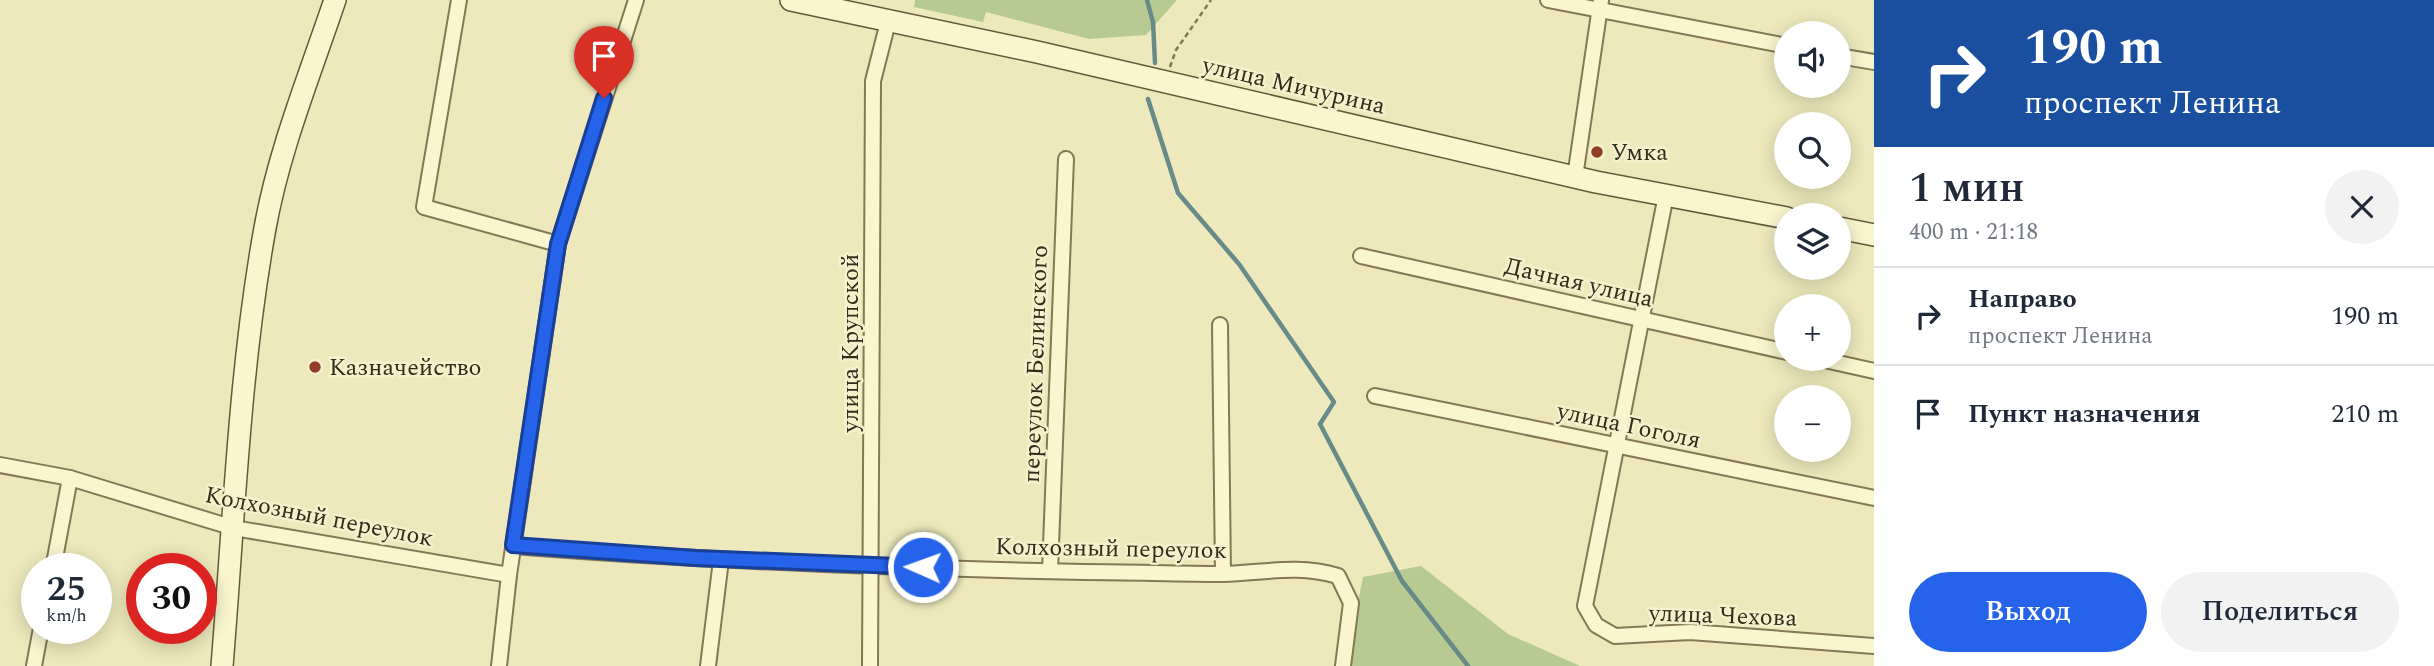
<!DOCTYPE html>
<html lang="ru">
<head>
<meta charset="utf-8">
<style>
	:root { --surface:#fff; --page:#f2f2f3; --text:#1f2937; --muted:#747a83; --line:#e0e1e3; --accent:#2563eb }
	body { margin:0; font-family:Spectral,serif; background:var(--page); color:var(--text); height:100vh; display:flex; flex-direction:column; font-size:26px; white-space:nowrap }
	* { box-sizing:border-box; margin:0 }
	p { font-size:23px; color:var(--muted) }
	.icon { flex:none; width:38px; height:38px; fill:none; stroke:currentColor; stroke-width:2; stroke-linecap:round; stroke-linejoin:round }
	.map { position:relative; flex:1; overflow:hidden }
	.details { display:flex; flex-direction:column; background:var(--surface); width:560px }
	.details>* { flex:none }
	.top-card { background:#1a4fa0; color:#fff; overflow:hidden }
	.controls { position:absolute; left:1774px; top:21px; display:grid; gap:14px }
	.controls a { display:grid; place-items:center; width:77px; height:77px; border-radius:50%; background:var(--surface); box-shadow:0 4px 18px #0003; font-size:35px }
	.speed { position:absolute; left:21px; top:553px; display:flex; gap:14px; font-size:35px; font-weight:700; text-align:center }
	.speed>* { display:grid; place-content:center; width:91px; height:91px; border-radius:50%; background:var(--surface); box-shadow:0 4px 18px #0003; line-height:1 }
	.speed small { font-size:18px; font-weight:400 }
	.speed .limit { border:10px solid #d22; background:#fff; color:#111 }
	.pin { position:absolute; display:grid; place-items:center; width:60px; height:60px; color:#fff; margin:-72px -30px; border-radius:50% 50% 50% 0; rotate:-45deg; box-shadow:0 0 7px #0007 }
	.pin .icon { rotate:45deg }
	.me { position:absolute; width:77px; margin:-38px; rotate:272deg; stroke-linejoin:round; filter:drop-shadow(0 0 5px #0008) }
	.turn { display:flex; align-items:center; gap:24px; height:147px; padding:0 35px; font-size:32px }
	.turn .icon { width:91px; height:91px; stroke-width:2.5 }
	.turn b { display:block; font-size:49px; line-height:60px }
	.round { display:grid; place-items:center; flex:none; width:74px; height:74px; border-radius:37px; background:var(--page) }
	.overview { display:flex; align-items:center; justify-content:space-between; height:119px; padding:0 35px }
	h1 { font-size:42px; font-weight:600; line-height:52px }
	.primary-button { display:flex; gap:14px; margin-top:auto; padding:14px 35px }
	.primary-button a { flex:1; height:80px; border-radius:42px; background:var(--accent); color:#fff; font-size:28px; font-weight:600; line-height:80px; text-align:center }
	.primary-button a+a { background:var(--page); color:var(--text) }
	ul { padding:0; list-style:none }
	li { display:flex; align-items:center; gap:21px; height:98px; padding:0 35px; border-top:2px solid var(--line) }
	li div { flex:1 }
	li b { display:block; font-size:26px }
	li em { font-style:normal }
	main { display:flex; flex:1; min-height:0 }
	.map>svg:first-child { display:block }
	.green { fill:#b7ca91 }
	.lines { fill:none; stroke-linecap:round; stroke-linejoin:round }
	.stream { stroke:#688b8a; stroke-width:4.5 }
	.street-casing { stroke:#847856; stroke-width:18 }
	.secondary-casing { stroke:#66593a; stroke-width:24 }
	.path { stroke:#847856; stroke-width:2.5; stroke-dasharray:5 3.5; stroke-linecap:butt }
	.street { stroke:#f8f5cf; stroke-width:14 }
	.secondary { stroke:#f8f5cf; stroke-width:21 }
	.route-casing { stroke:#184099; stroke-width:18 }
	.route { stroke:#2563eb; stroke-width:12 }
	.poi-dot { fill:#923d27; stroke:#f5f1cc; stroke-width:2.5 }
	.labels { text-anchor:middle; stroke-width:5; stroke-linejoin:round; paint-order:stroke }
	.street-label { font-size:24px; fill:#332c1b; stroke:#f5f1cc }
	.poi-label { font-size:24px; fill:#332c1b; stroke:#f5f1cc; text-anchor:start }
</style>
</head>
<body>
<main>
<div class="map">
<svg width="1874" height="666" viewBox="0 0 1874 666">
	<rect width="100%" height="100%" fill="#ede9bc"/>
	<g class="green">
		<polygon points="915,0 1177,0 1146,35 1089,39 986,12 983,22 914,7"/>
		<polygon points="1421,566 1508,634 1580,666 1348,666 1348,652 1363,577"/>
	</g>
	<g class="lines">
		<g class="stream">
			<polyline points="1147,0 1153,22 1155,63"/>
			<polyline points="1148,99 1178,193 1239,264 1334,402 1320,424 1402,581 1468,666"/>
		</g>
		<defs>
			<g id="street">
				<polyline points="459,0 424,207 558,244"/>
				<polyline points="1548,0 1787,46"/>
				<polyline points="1839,56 1874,62"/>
				<polyline points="1575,177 1601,0"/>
				<polyline points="1666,195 1585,606 1596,625 1615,636 1690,632 1874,646"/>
				<polyline points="1361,256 1787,352"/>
				<polyline points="1220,325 1223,574"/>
				<polyline points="1820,359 1874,371"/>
				<polyline points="1375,396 1874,498"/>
				<polyline points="0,465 70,478 234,528 509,575"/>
				<path d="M513 546C703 561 894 568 1085 572 1131 572 1177 574 1223 574 1265 573 1296 564 1338 576L1351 603 1343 666"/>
				<polyline points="53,569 70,478"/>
				<polyline points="1050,571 1066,159"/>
				<polyline points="34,666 41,628"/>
				<polyline points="499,666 509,575 558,244 636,0"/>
				<polyline points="708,666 721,560"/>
				<polyline points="870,666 873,81 888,22"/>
			</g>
			<g id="secondary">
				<polyline points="791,0 1037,52 1596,182 1787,218"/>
				<polyline points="1839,228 1874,235"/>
				<path d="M222 666C234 521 239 372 265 228 279 150 310 74 335 0"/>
			</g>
		</defs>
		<use href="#street" class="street-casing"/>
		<use href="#secondary" class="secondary-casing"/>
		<polyline class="path" points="1170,67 1176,50 1211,0"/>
		<use href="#street" class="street"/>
		<use href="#secondary" class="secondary"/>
	</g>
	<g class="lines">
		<defs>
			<polyline id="route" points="604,98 558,244 513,545 696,558 923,567"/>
		</defs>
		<use href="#route" class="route-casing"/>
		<use href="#route" class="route"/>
	</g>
	<g class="poi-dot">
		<circle cx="1597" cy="152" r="7"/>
		<circle cx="315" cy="367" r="7"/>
	</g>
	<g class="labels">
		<g class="street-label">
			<text transform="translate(1294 85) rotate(13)" y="8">улица Мичурина</text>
			<text transform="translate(1579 282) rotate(13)" y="8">Дачная улица</text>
			<text transform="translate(850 343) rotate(-90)" y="8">улица Крупской</text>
			<text transform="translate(1035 364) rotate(-88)" y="8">переулок Белинского</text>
			<text transform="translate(1629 425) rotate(12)" y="8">улица Гоголя</text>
			<text transform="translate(319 516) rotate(11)" y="8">Колхозный переулок</text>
			<text transform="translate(1111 548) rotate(1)" y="8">Колхозный переулок</text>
			<text transform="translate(1723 615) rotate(2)" y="8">улица Чехова</text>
		</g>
		<g class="poi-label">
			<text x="1611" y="160">Умка</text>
			<text x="329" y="375">Казначейство</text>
		</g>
	</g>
</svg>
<div class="controls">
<a><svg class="icon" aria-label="sound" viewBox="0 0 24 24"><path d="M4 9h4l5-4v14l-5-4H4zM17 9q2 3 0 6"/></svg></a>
<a><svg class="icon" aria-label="search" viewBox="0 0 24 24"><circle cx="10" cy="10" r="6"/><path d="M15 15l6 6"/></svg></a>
<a><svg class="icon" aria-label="layers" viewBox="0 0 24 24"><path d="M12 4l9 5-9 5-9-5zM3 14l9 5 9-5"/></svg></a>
<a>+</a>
<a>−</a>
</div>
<div class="speed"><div>25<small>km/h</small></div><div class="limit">30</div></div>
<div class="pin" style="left:604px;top:98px;background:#d93025"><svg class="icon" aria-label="arrive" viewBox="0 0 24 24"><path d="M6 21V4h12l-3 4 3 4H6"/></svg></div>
<svg class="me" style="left:923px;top:567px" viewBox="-20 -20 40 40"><circle r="17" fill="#2563eb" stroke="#fff" stroke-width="3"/><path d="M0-11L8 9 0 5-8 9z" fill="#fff"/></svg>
</div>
<section class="details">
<div class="top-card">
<div class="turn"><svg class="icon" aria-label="right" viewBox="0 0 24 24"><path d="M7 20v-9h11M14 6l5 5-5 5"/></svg><div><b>190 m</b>проспект Ленина</div></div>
</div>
<div class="overview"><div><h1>1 мин</h1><p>400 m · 21:18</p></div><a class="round"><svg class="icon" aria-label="close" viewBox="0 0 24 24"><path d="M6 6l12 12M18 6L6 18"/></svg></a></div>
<ul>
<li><svg class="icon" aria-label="right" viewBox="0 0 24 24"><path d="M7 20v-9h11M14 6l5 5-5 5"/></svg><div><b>Направо</b><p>проспект Ленина</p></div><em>190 m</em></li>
<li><svg class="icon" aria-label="arrive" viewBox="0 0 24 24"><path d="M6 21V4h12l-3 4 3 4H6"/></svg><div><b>Пункт назначения</b></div><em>210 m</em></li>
</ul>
<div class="primary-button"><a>Выход</a><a>Поделиться</a></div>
</section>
</main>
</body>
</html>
